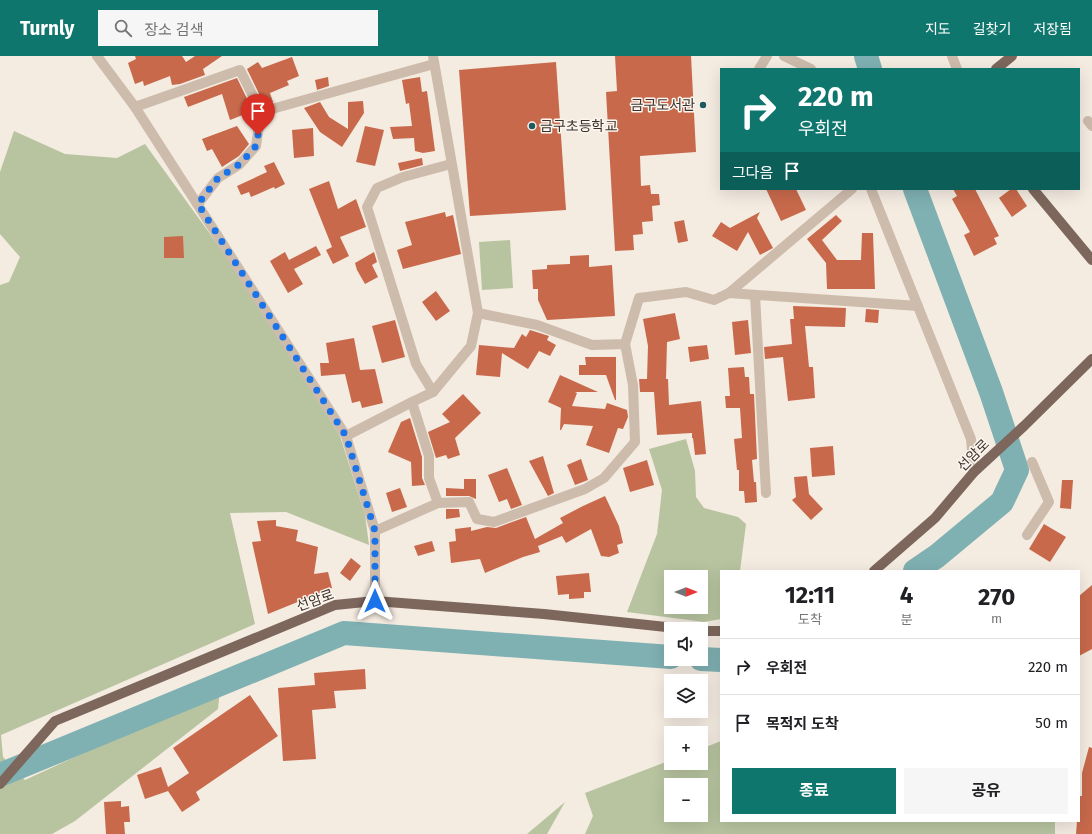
<!DOCTYPE html>
<html lang="ko">
<head>
<meta charset="utf-8">
<style>
	:root { --surface:#fff; --page:#f6f6f6; --text:#202124; --muted:#757577; --line:#e0e0e0; --accent:#0f766e }
	body { margin:0; font-family:"Fira Sans","Noto Sans KR",sans-serif; background:var(--page); color:var(--text); height:100vh; display:flex; flex-direction:column; font-size:15px; white-space:nowrap }
	* { box-sizing:border-box; margin:0 }
	p { font-size:13px; color:var(--muted) }
	.icon { flex:none; width:22px; height:22px; fill:none; stroke:currentColor; stroke-width:2; stroke-linecap:round; stroke-linejoin:round }
	.map { position:relative; flex:1; overflow:hidden }
	.sheet { position:absolute; left:720px; top:514px; width:360px; height:252px; display:flex; flex-direction:column; background:var(--surface); border-radius:0px; box-shadow:0 4px 16px #0002 }
	.sheet>* { flex:none }
	.hud { position:absolute; left:720px; top:12px; width:360px; height:122px; border-radius:0px; box-shadow:0 4px 16px #0002; background:#0f766e; color:#fff; overflow:hidden }
	.needle { width:26px; rotate:90deg }
	.controls { position:absolute; left:664px; top:514px; display:grid; gap:8px }
	.controls a { display:grid; place-items:center; width:44px; height:44px; border-radius:0px; background:var(--surface); box-shadow:0 4px 16px #0002; font-size:20px }
	.pin { position:absolute; display:grid; place-items:center; width:34px; height:34px; color:#fff; margin:-41px -17px; border-radius:50% 50% 50% 0; rotate:-45deg; box-shadow:0 0 4px #0007 }
	.pin .icon { rotate:45deg }
	.me { position:absolute; width:44px; margin:-22px; rotate:0deg; stroke-linejoin:round; filter:drop-shadow(0 0 3px #0008) }
	.turn { display:flex; align-items:center; gap:14px; height:84px; padding:0 12px; font-size:18px }
	.turn .icon { width:52px; height:52px; stroke-width:2.5 }
	.turn b { display:block; font-size:28px; line-height:34px }
	.then { display:flex; align-items:center; height:38px; padding:0 12px; background:#0003; gap:8px; font-size:15px }
	.eta { display:flex; justify-content:space-evenly; align-items:center; height:68px; text-align:center }
	.eta b { font-size:24px; font-weight:700; line-height:28px }
	.primary-button { display:flex; gap:8px; margin-top:auto; padding:8px 12px }
	.primary-button a { flex:1; height:46px; border-radius:0px; background:var(--accent); color:#fff; font-size:16px; font-weight:700; line-height:46px; text-align:center }
	.primary-button a+a { background:var(--page); color:var(--text) }
	ul { padding:0; list-style:none }
	li { display:flex; align-items:center; gap:12px; height:56px; padding:0 12px; border-top:1px solid var(--line) }
	li div { flex:1 }
	li b { display:block; font-size:15px }
	li em { font-style:normal }
	header { display:flex; align-items:center; gap:24px; box-sizing:border-box; height:56px; padding:0 20px; background:var(--accent); color:#fff }
	header strong { font-size:19px }
	nav { display:flex; gap:22px; margin-inline-start:auto; font-size:14px }
	.search { width:280px; height:36px; background:var(--page); display:flex; align-items:center; gap:10px; box-sizing:border-box; padding:0 14px; border-radius:0px; color:var(--muted); font-size:15px }
	.map>svg:first-child { display:block }
	.green { fill:#b8c4a0; fill-rule:evenodd }
	.lines { fill:none; stroke-linecap:round; stroke-linejoin:round }
	.river { stroke:#7fb0b2; stroke-width:24 }
	.building { fill:#c8694b }
	.minor { stroke:#cdbbac; stroke-width:10 }
	.major { stroke:#7d675c; stroke-width:10 }
	.route { stroke:#1a73e8; stroke-width:7; stroke-dasharray:0 12.6 }
	.poi-dot { fill:#1f5a5e; stroke:#fbf5ee; stroke-width:1.5 }
	.labels { text-anchor:middle; stroke-width:3; stroke-linejoin:round; paint-order:stroke }
	.poi-label { font-size:14px; fill:#3b302b; stroke:#fbf5ee; text-anchor:end }
	.street-label { font-size:14px; fill:#3b302b; stroke:#fbf5ee }
</style>
</head>
<body>
<header>
<strong>Turnly</strong>
<div class="search"><svg class="icon" aria-label="search" viewBox="0 0 24 24"><circle cx="10" cy="10" r="6"/><path d="M15 15l6 6"/></svg>장소 검색</div>
<nav><a>지도</a><a>길찾기</a><a>저장됨</a></nav>
</header>
<div class="map">
<svg width="1092" height="778" viewBox="0 0 1092 778">
	<rect width="100%" height="100%" fill="#f4ebe1"/>
	<g class="green">
		<polygon points="14,75 65,98 117,102 145,88 239,218 340,380 365,459 369,489 286,456 230,457 255,568 1,679 3,701 25,724 220,634 218,653 75,765 52,778 0,778 0,229 9,226 20,201 0,178 0,116"/>
		<polygon points="510,184 513,232 482,234 479,186"/>
		<path d="M686 383 695 415 696 441 704 452 738 461 746 468 740 515H721V563L704 566 627 556 657 478 662 434 649 393ZM671 521H701V551H671Z"/>
		<path d="M721 685V765H1055V778H585L593 760 585 737 671 704V707H701V693ZM671 729H701V759H671Z"/>
		<polygon points="565,746 547,778 526,778 527,778"/>
	</g>
	<g class="lines">
		<g class="river">
			<polyline points="866,0 870,13"/>
			<polyline points="915,515 937,500 1002,446 1017,414 991,336 915,133"/>
			<polyline points="701,603 721,604"/>
			<polyline points="0,719 344,577 671,601"/>
		</g>
	</g>
	<g class="building">
		<polygon points="135,0 182,0 186,6 195,0 222,0 203,13 205,19 180,28 172,29 170,20 144,30 143,25 135,28 128,7 136,3"/>
		<polygon points="615,0 691,0 696,96 640,100 641,130 650,129 651,138 659,138 660,149 652,150 653,165 642,166 643,178 633,179 634,194 615,195 606,36 617,35"/>
		<polygon points="292,1 299,20 287,25 289,29 270,37 273,46 264,48 247,13 258,6 262,12"/>
		<polygon points="556,6 566,154 470,160 459,14"/>
		<polygon points="328,21 329,30 317,34 315,24"/>
		<polygon points="420,21 422,36 427,35 435,95 423,97 415,95 414,82 393,83 390,71 412,70 409,47 406,48 402,24"/>
		<polygon points="237,22 253,55 230,64 222,38 188,51 184,41"/>
		<polygon points="363,45 364,57 342,91 320,76 304,52 320,46 329,61 348,73 348,46"/>
		<polygon points="237,70 249,88 239,100 222,111 212,93 207,95 202,83"/>
		<polygon points="365,70 384,74 375,110 356,106"/>
		<polygon points="313,72 314,100 294,102 292,74"/>
		<polygon points="422,102 423,109 400,115 398,107"/>
		<polygon points="274,106 285,128 275,133 274,131 251,141 249,136 241,139 237,130 267,116 264,110"/>
		<polygon points="329,125 338,153 356,143 366,171 340,181 349,200 333,208 326,194 332,191 309,133"/>
		<polygon points="766,133 796,133 806,154 781,165"/>
		<polygon points="953,133 975,133 999,180 994,182 997,188 974,200 964,179 970,176 952,143 957,140"/>
		<polygon points="1011,133 1016,133 1027,150 1012,161 999,142"/>
		<polygon points="445,156 446,161 453,159 461,198 403,213 397,194 412,189 405,166"/>
		<polygon points="760,156 757,162 773,192 760,199 748,176 737,195 712,180 721,166 730,172"/>
		<polygon points="836,159 842,165 822,184 837,204 861,204 862,177 873,177 875,233 827,233 826,207 807,183"/>
		<polygon points="684,164 688,185 678,187 674,166"/>
		<polygon points="183,180 184,202 164,202 164,181"/>
		<polygon points="316,190 321,199 294,213 303,228 288,237 270,205 285,196 289,204"/>
		<polygon points="374,196 377,206 372,209 378,221 365,228 357,214 355,207"/>
		<polygon points="589,199 589,211 612,209 615,260 547,264 538,244 538,233 533,233 532,214 547,213 547,209 570,208 570,200"/>
		<polygon points="436,235 450,255 436,265 422,246"/>
		<polygon points="793,250 846,252 845,271 805,270 809,311 813,311 815,342 788,345 783,301 765,303 764,291 792,288 790,263 794,263"/>
		<polygon points="866,253 879,254 878,267 865,266"/>
		<polygon points="675,257 680,283 667,286 666,323 668,323 669,349 701,345 706,398 695,399 693,382 692,382 692,377 657,379 654,336 640,336 639,323 647,323 648,290 643,263"/>
		<polygon points="395,264 405,301 382,307 372,270"/>
		<polygon points="748,264 751,297 735,299 732,266"/>
		<polygon points="530,274 549,280 547,284 556,289 550,300 539,295 528,313 502,297 500,321 476,319 479,289 514,292 522,278 526,281"/>
		<polygon points="354,282 360,314 375,313 383,347 362,352 360,345 352,347 345,318 321,320 320,307 329,307 326,287"/>
		<polygon points="707,289 709,303 690,306 688,291"/>
		<polygon points="585,301 616,301 616,344 615,344 606,319 579,319 579,309 586,309"/>
		<polygon points="744,311 745,321 749,321 750,338 754,338 757,403 752,404 754,426 756,426 757,446 745,447 744,435 739,435 739,414 737,414 734,383 742,382 740,352 726,352 725,340 730,340 728,312"/>
		<polygon points="560,319 598,336 575,336 577,337 572,350 605,353 607,347 627,354 628,361 623,373 618,372 609,397 586,389 593,370 564,368 561,374 560,374 561,352 548,346"/>
		<polygon points="463,338 481,357 455,382 460,399 448,403 446,399 436,402 428,376 450,366 442,358"/>
		<polygon points="410,362 422,401 422,422 425,429 412,430 411,406 388,396 401,366"/>
		<polygon points="833,390 835,419 812,421 810,392"/>
		<polygon points="543,400 554,437 548,440 529,405"/>
		<polygon points="581,403 588,424 575,429 567,409"/>
		<polygon points="647,404 654,429 630,436 623,412"/>
		<polygon points="507,412 522,449 511,453 507,443 499,446 488,419"/>
		<polygon points="807,420 809,438 823,453 811,464 792,444 796,441 794,421"/>
		<polygon points="464,423 476,423 476,443 469,440 446,440 446,432 464,433"/>
		<polygon points="1062,424 1073,424 1071,453 1060,452"/>
		<polygon points="400,432 407,451 392,456 386,437"/>
		<polygon points="605,440 619,470 623,487 617,489 619,497 609,501 601,500 591,473 566,487 562,480 538,490 540,496 523,501 485,517 480,503 451,507 449,486 456,485 455,473 471,471 471,475 487,471 496,472 526,461 535,483 563,467 560,462 583,450"/>
		<polygon points="446,453 459,453 460,461 446,463"/>
		<polygon points="276,464 276,470 298,474 296,485 318,491 314,518 328,516 332,532 268,558 252,486 261,485 257,465"/>
		<polygon points="1044,468 1066,481 1050,506 1029,493"/>
		<polygon points="432,485 435,495 418,500 414,490"/>
		<polygon points="351,502 361,510 350,525 340,517"/>
		<polygon points="589,517 591,536 584,536 584,542 569,543 569,538 558,539 556,520"/>
		<polygon points="1092,529 1092,593 1079,600 1079,540"/>
		<polygon points="365,613 366,633 334,635 336,652 312,654 316,703 283,705 278,632 315,629 314,617"/>
		<polygon points="250,639 278,680 196,736 200,744 182,756 168,735 145,743 137,719 161,711 168,731 189,717 173,692"/>
		<polygon points="1089,691 1092,692 1092,778 1076,778 1077,765 1079,765 1079,740 1082,740 1082,717"/>
		<polygon points="121,745 121,751 129,750 130,766 124,766 125,778 106,778 104,746"/>
	</g>
	<g class="lines">
		<g class="minor">
			<polyline points="97,0 135,51 346,380 375,475"/>
			<polyline points="433,0 478,257 537,269 592,289 625,288 639,242 686,236 714,244 729,237 918,250"/>
			<polyline points="784,0 811,13"/>
			<polyline points="952,0 957,13"/>
			<polyline points="759,13 767,0"/>
			<polyline points="135,51 240,14 261,56 434,8"/>
			<polyline points="1088,65 1092,70"/>
			<polyline points="451,108 403,121 377,132 367,151 416,308 433,336 471,290 478,257"/>
			<polyline points="871,133 971,383 974,416"/>
			<polyline points="198,148 218,122 240,108 256,90 261,56"/>
			<polyline points="729,237 852,133"/>
			<polyline points="755,239 766,437"/>
			<polyline points="346,380 412,346"/>
			<polyline points="438,447 469,446 477,463 494,466 585,433 604,422 635,386 633,329 625,288"/>
			<polyline points="1027,479 1049,446 1032,406"/>
			<polyline points="375,545 375,475 438,447 429,422 429,400 412,346 433,336"/>
		</g>
		<g class="major">
			<polyline points="996,13 1012,0"/>
			<polyline points="1033,133 1092,204"/>
			<polyline points="874,515 935,462 974,416 1024,370 1092,303"/>
			<polyline points="701,575 721,575"/>
			<polyline points="0,728 55,665 335,549 375,545 544,558 685,573"/>
		</g>
	</g>
	<g class="lines">
		<polyline class="route" points="258,79 256,90 240,108 218,122 198,148 346,380 375,475 375,545"/>
	</g>
	<g class="poi-dot">
		<circle cx="703" cy="49" r="4"/>
		<circle cx="532" cy="70" r="4"/>
	</g>
	<g class="labels">
		<g class="poi-label">
			<text x="695" y="54">금구도서관</text>
			<text x="540" y="75" text-anchor="start">금구초등학교</text>
		</g>
		<g class="street-label">
			<text transform="translate(973 399) rotate(-45)" y="5">선암로</text>
			<text transform="translate(315 544) rotate(-20)" y="5">선암로</text>
		</g>
	</g>
</svg>
<div class="controls">
<a><svg class="needle" viewBox="-14 -14 28 28"><path d="M0-13l5 13h-10z" fill="#e53935"/><path d="M0 13l5-13h-10z" fill="#757577"/></svg></a>
<a><svg class="icon" aria-label="sound" viewBox="0 0 24 24"><path d="M4 9h4l5-4v14l-5-4H4zM17 9q2 3 0 6"/></svg></a>
<a><svg class="icon" aria-label="layers" viewBox="0 0 24 24"><path d="M12 4l9 5-9 5-9-5zM3 14l9 5 9-5"/></svg></a>
<a>+</a>
<a>−</a>
</div>
<div class="pin" style="left:258px;top:79px;background:#d93025"><svg class="icon" aria-label="arrive" viewBox="0 0 24 24"><path d="M6 21V4h12l-3 4 3 4H6"/></svg></div>
<svg class="me" style="left:375px;top:545px" viewBox="-20 -20 40 40"><path d="M0-17L14 15 0 8-14 15z" fill="#1a73e8" stroke="#fff" stroke-width="4"/></svg>
<div class="hud">
<div class="turn"><svg class="icon" aria-label="right" viewBox="0 0 24 24"><path d="M7 20v-9h11M14 6l5 5-5 5"/></svg><div><b>220 m</b>우회전</div></div>
<div class="then">그다음<svg class="icon" aria-label="arrive" viewBox="0 0 24 24"><path d="M6 21V4h12l-3 4 3 4H6"/></svg></div>
</div>
<section class="sheet">
<div class="eta">
<div><b>12:11</b><p>도착</p></div>
<div><b>4</b><p>분</p></div>
<div><b>270</b><p>m</p></div>
</div>
<ul>
<li><svg class="icon" aria-label="right" viewBox="0 0 24 24"><path d="M7 20v-9h11M14 6l5 5-5 5"/></svg><div><b>우회전</b></div><em>220 m</em></li>
<li><svg class="icon" aria-label="arrive" viewBox="0 0 24 24"><path d="M6 21V4h12l-3 4 3 4H6"/></svg><div><b>목적지 도착</b></div><em>50 m</em></li>
</ul>
<div class="primary-button"><a>종료</a><a>공유</a></div>
</section>
</div>
</body>
</html>
